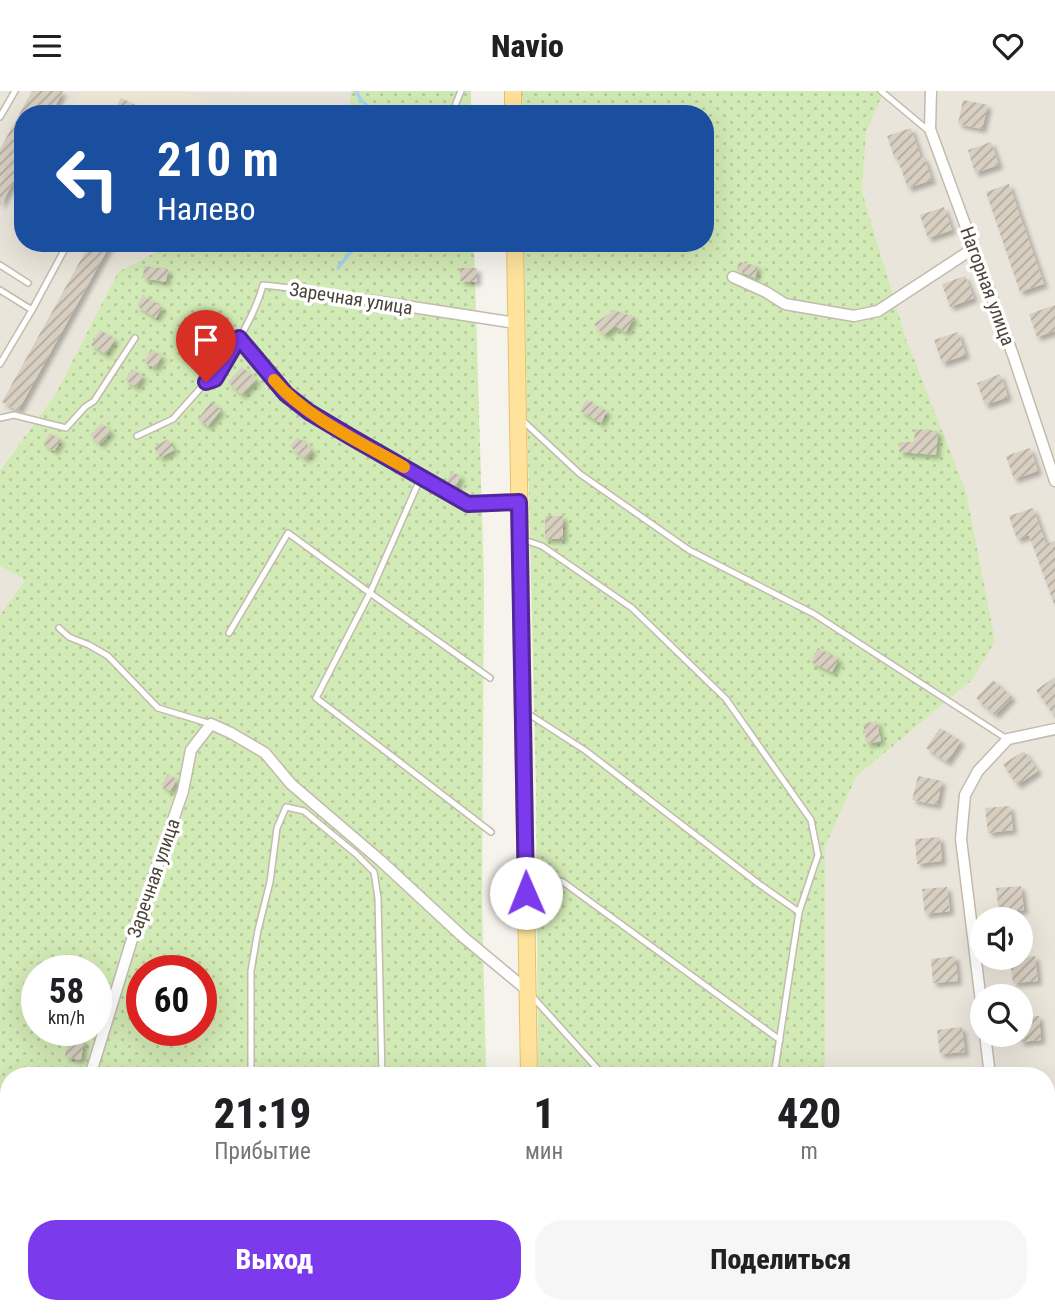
<!DOCTYPE html>
<html lang="ru">
<head>
<meta charset="utf-8">
<style>
	:root { --surface:#fff; --page:#f6f6f6; --text:#202124; --muted:#757577; --accent:#7c3aed }
	body { margin:0; font-family:"Roboto Condensed",sans-serif; background:var(--page); color:var(--text); height:100vh; display:flex; flex-direction:column; font-size:26px; white-space:nowrap }
	* { box-sizing:border-box; margin:0 }
	p { font-size:23px; color:var(--muted) }
	.icon { flex:none; width:38px; height:38px; fill:none; stroke:currentColor; stroke-width:2; stroke-linecap:round; stroke-linejoin:round }
	.map { position:relative; flex:1; overflow:hidden }
	.sheet { position:absolute; left:0px; top:976px; width:1055px; height:247px; display:flex; flex-direction:column; background:var(--surface); border-radius:28px 28px 0 0; box-shadow:0 7px 28px #0002 }
	.sheet>* { flex:none }
	.banner { position:absolute; left:14px; top:14px; width:700px; height:147px; border-radius:28px; box-shadow:0 7px 28px #0002; background:#1a4fa0; color:#fff; overflow:hidden }
	.fabs { position:absolute; left:970px; top:816px; display:grid; gap:14px }
	.fabs a { display:grid; place-items:center; width:63px; height:63px; border-radius:50%; background:var(--surface); box-shadow:0 7px 28px #0002; font-size:35px }
	.speed { position:absolute; left:21px; top:864px; display:flex; gap:14px; font-size:35px; font-weight:700; text-align:center }
	.speed>* { display:grid; place-content:center; width:91px; height:91px; border-radius:50%; background:var(--surface); box-shadow:0 7px 28px #0002; line-height:1 }
	.speed small { font-size:18px; font-weight:400 }
	.speed .limit { border:10px solid #d22; background:#fff; color:#111 }
	.pin { position:absolute; display:grid; place-items:center; width:60px; height:60px; color:#fff; margin:-72px -30px; border-radius:50% 50% 50% 0; rotate:-45deg; box-shadow:0 0 7px #0007 }
	.pin .icon { rotate:45deg }
	.me { position:absolute; width:77px; margin:-38px; rotate:359deg; stroke-linejoin:round; filter:drop-shadow(0 0 5px #0008) }
	.turn { display:flex; align-items:center; gap:24px; height:147px; padding:0 28px; font-size:32px }
	.turn .icon { width:91px; height:91px; stroke-width:2.5 }
	.turn b { display:block; font-size:49px; line-height:60px }
	.eta { display:flex; justify-content:space-evenly; align-items:center; height:119px; text-align:center }
	.eta b { font-size:42px; font-weight:800; line-height:49px }
	.cta { display:flex; gap:14px; margin-top:auto; padding:14px 28px }
	.cta a { flex:1; height:80px; border-radius:28px; background:var(--accent); color:#fff; font-size:28px; font-weight:800; line-height:80px; text-align:center }
	.cta a+a { background:var(--page); color:var(--text) }
	header { display:flex; justify-content:space-between; align-items:center; height:91px; padding:0 28px; background:var(--surface); font-size:32px; font-weight:800 }
	.map>svg:first-child { display:block }
	.residential { fill:#eae5da; fill-rule:evenodd }
	.education { fill:#efe8d6 }
	.garden { fill:url(#garden-dots); fill-rule:evenodd }
	.lines { fill:none; stroke-linecap:round; stroke-linejoin:round }
	.stream { stroke:#a9d4f2; stroke-width:3.5 }
	.building { fill:url(#building-hatch); filter:url(#shadow) }
	.lane-casing { stroke:#c2bbae; stroke-width:8 }
	.street-casing { stroke:#c2bbae; stroke-width:13 }
	.primary-casing { stroke:#e6c16a; stroke-width:18 }
	.lane { stroke:#fff; stroke-width:5 }
	.street { stroke:#fff; stroke-width:10 }
	.primary { stroke:#ffe39c; stroke-width:16 }
	.route-casing { stroke:#51269a; stroke-width:18 }
	.route { stroke:#7c3aed; stroke-width:12 }
	.slow { stroke:#f59e0b; stroke-width:12 }
	.labels { text-anchor:middle; stroke-width:7; stroke-linejoin:round; paint-order:stroke }
	.street-label { font-size:19px; fill:#4b4439; stroke:#fff }
</style>
</head>
<body>
<header><svg class="icon" aria-label="menu" viewBox="0 0 24 24"><path d="M4 6h16M4 12h16M4 18h16"/></svg>Navio<svg class="icon" aria-label="heart" viewBox="0 0 24 24"><path d="M12 20l-8-8c-3-5 5-10 8-4 3-6 11-1 8 4z"/></svg></header>
<div class="map">
<svg width="1055" height="1222" viewBox="0 0 1055 1222">
	<defs>
		<pattern id="garden-dots" width="8" height="8" patternUnits="userSpaceOnUse" patternTransform="scale(1.75)"><rect width="8" height="8" fill="#d2eab5"/><path d="M2 2h.1M6 6h.1" fill="none" stroke="#b6ca9c" stroke-width="1.8" stroke-linecap="round"/></pattern>
		<pattern id="building-hatch" width="6" height="6" patternUnits="userSpaceOnUse" patternTransform="scale(1.75)"><rect width="6" height="6" fill="#d8cfc1"/><path d="M-1 1l2-2M0 6l6-6M5 7l2-2" fill="none" stroke="#b1aa9e"/></pattern>
		<filter id="shadow"><feDropShadow dx="4" dy="4" stdDeviation="2" flood-color="#0004"/></filter>
	</defs>
	<rect width="100%" height="100%" fill="#f6f3ec"/>
	<g class="residential">
		<polygon points="0,0 352,1 349,23 23,23 23,152 174,152 118,181 55,304 0,378"/>
		<path d="M884 0H1055V1222H863L859 1215 1046 1214V985H825V756L856 686 972 589 906 248 862 100 866 42ZM982 828H1020V866H982ZM982 905H1020V943H982Z"/>
		<polygon points="0,475 25,489 0,524"/>
	</g>
	<polygon class="education" points="80,0 184,0 227,23 68,23"/>
	<g class="garden">
		<polygon points="351,0 471,0 471,23 349,23"/>
		<polygon points="521,0 884,0 866,42 862,100 906,248 966,401 995,550 972,589 856,686 825,756 825,985 538,985 536,695 527,327 524,152 705,152 705,23 522,23"/>
		<path d="M174 152H474L484 491 482 807 486 985H9V1214H487V1222H0V524L25 489 0 475V379L55 304 118 181ZM37 880H96V940H37ZM142 880H201V940H142Z"/>
		<polygon points="859,1214 863,1222 541,1222 541,1215"/>
	</g>
	<g class="lines">
		<g class="stream">
			<polyline points="356,0 361,9 376,23"/>
			<polyline points="338,177 358,152"/>
		</g>
	</g>
	<g class="building">
		<polygon points="32,0 63,0 51,23 23,23 23,74 0,115 0,58"/>
		<polygon points="121,7 137,15 133,23 113,23"/>
		<polygon points="963,9 988,14 982,38 958,33"/>
		<polygon points="911,37 921,67 924,66 932,89 908,97 897,67 895,68 887,45"/>
		<polygon points="991,51 999,74 975,82 968,59"/>
		<polygon points="1009,93 1044,193 1020,201 986,101"/>
		<polygon points="944,116 952,139 928,147 920,124"/>
		<polygon points="90,152 111,152 18,320 17,319 2,311"/>
		<polygon points="739,171 758,175 755,187 737,179"/>
		<polygon points="144,175 168,178 166,191 143,187"/>
		<polygon points="460,177 477,177 477,191 460,190"/>
		<polygon points="965,185 974,207 950,216 942,193"/>
		<polygon points="143,204 162,216 156,227 137,215"/>
		<polygon points="1055,214 1055,240 1037,246 1029,223"/>
		<polygon points="614,219 634,226 626,241 615,235 604,244 594,233"/>
		<polygon points="100,239 115,248 106,263 91,254"/>
		<polygon points="958,241 966,264 942,272 934,249"/>
		<polygon points="151,258 162,265 155,277 144,271"/>
		<polygon points="207,261 215,266 209,276 201,271"/>
		<polygon points="242,276 257,289 242,304 228,291"/>
		<polygon points="132,278 143,285 136,296 125,289"/>
		<polygon points="1000,283 1008,306 985,314 977,292"/>
		<polygon points="586,309 607,320 601,332 580,320"/>
		<polygon points="211,311 221,319 208,335 198,328"/>
		<polygon points="102,332 111,341 100,353 90,344"/>
		<polygon points="915,338 938,340 936,364 899,361 900,351 914,351"/>
		<polygon points="50,342 61,349 54,360 43,352"/>
		<polygon points="298,346 313,360 305,368 290,355"/>
		<polygon points="168,348 174,359 160,367 154,356"/>
		<polygon points="1030,357 1038,380 1014,388 1006,365"/>
		<polygon points="451,381 461,385 455,398 445,394"/>
		<polygon points="1033,417 1046,453 1055,450 1055,513 1054,513 1029,444 1017,448 1009,425"/>
		<rect x="545" y="425" width="18" height="23"/>
		<polygon points="818,557 839,568 832,581 811,571"/>
		<polygon points="1055,586 1055,626 1036,599"/>
		<polygon points="993,589 1012,606 995,624 976,607"/>
		<polygon points="877,630 881,650 867,653 863,633"/>
		<polygon points="940,637 961,650 947,671 926,657"/>
		<polygon points="1024,660 1038,680 1017,694 1003,673"/>
		<polygon points="168,683 177,689 170,700 161,694"/>
		<polygon points="918,685 942,690 937,714 912,709"/>
		<polygon points="1010,715 1013,739 988,742 985,717"/>
		<polygon points="940,746 942,770 917,773 915,748"/>
		<polygon points="1021,795 1024,819 999,822 996,797"/>
		<polygon points="947,796 950,820 925,823 922,798"/>
		<polygon points="955,865 958,890 933,892 931,868"/>
		<polygon points="1035,865 1038,890 1013,892 1010,868"/>
		<polygon points="48,870 49,880 37,880 36,871"/>
		<polygon points="1039,925 1041,949 1020,951 1020,926"/>
		<polygon points="962,936 965,961 940,963 937,939"/>
		<polygon points="68,946 84,949 81,969 65,966"/>
	</g>
	<g class="lines">
		<defs>
			<g id="lane">
				<polyline points="881,0 930,41"/>
				<polyline points="455,23 456,12 461,0"/>
				<polyline points="0,26 15,0"/>
				<polyline points="0,174 28,192"/>
				<polyline points="0,199 32,219"/>
				<polyline points="239,247 286,303 309,321 351,346 468,413 516,411"/>
				<polyline points="0,273 32,219 68,152"/>
				<polyline points="0,327 14,324 66,337 85,316 94,310 135,247"/>
				<polyline points="522,329 580,383 689,459 814,523 1007,648"/>
				<path d="M137 345 173 328 206 291 215 288C233 258 254 227 263 194L308 199 366 209"/>
				<polyline points="421,386 370,502 316,607 491,741"/>
				<polyline points="524,449 542,455 632,517 726,608 811,729 818,764 799,821 774,985"/>
				<polyline points="59,537 69,546 89,554 108,565 158,617 211,633"/>
				<polyline points="229,542 288,442 370,502 490,587"/>
				<polyline points="527,622 586,660 759,793 799,821"/>
				<polyline points="529,779 563,791 780,949"/>
				<polyline points="531,904 604,985"/>
				<polyline points="251,985 251,880 258,839 270,791 277,737 286,716 304,720 356,763 374,781 378,807 382,985"/>
				<polyline points="250,1214 250,1222"/>
				<polyline points="380,1214 381,1222"/>
				<polyline points="609,1214 619,1222"/>
				<polyline points="847,1214 856,1222"/>
				<polyline points="881,1214 889,1222"/>
				<polyline points="648,1222 651,1214"/>
				<polyline points="753,1222 756,1214"/>
			</g>
			<g id="street">
				<polyline points="931,0 930,38 1013,264 1055,390"/>
				<polyline points="733,186 766,201 785,213 854,225 878,220 974,157"/>
				<polyline points="367,209 516,232"/>
				<polyline points="982,919 961,748 965,704 978,680 1008,648 1055,638"/>
				<polyline points="985,943 990,985"/>
				<polyline points="90,985 134,842 183,700 191,659 211,633 231,642 265,662 291,693 381,770 462,845 528,900"/>
				<polyline points="0,1133 9,1127"/>
				<polyline points="1018,1214 1019,1222"/>
			</g>
			<g id="primary">
				<polyline points="513,0 513,23"/>
				<polyline points="515,152 529,985"/>
				<polyline points="532,1214 532,1222"/>
			</g>
		</defs>
		<use href="#lane" class="lane-casing"/>
		<use href="#street" class="street-casing"/>
		<use href="#primary" class="primary-casing"/>
		<use href="#lane" class="lane"/>
		<use href="#street" class="street"/>
		<use href="#primary" class="primary"/>
	</g>
	<g class="lines">
		<defs>
			<polyline id="route" points="206,291 215,288 239,247 286,303 309,321 351,346 468,413 519,411 526,802"/>
		</defs>
		<use href="#route" class="route-casing"/>
		<use href="#route" class="route"/>
		<path class="slow" d="M274 289C304 325 362 352 404 376"/>
	</g>
	<g class="labels">
		<g class="street-label">
			<text transform="translate(988 195) rotate(70)" y="7">Нагорная улица</text>
			<text transform="translate(351 207) rotate(9)" y="7">Заречная улица</text>
			<text transform="translate(153 787) rotate(-71)" y="7">Заречная улица</text>
		</g>
	</g>
</svg>
<div class="fabs">
<a><svg class="icon" aria-label="sound" viewBox="0 0 24 24"><path d="M4 9h4l5-4v14l-5-4H4zM17 9q2 3 0 6"/></svg></a>
<a><svg class="icon" aria-label="search" viewBox="0 0 24 24"><circle cx="10" cy="10" r="6"/><path d="M15 15l6 6"/></svg></a>
</div>
<div class="speed"><div>58<small>km/h</small></div><div class="limit">60</div></div>
<div class="pin" style="left:206px;top:291px;background:#d93025"><svg class="icon" aria-label="arrive" viewBox="0 0 24 24"><path d="M6 21V4h12l-3 4 3 4H6"/></svg></div>
<svg class="me" style="left:526px;top:802px" viewBox="-20 -20 40 40"><circle r="19" fill="#fff"/><path d="M0-13L10 11 0 6-10 11z" fill="#7c3aed"/></svg>
<div class="banner">
<div class="turn"><svg class="icon" aria-label="left" viewBox="0 0 24 24"><path d="M17 20v-9H6M10 6l-5 5 5 5"/></svg><div><b>210 m</b>Налево</div></div>
</div>
<section class="sheet">
<div class="eta">
<div><b>21:19</b><p>Прибытие</p></div>
<div><b>1</b><p>мин</p></div>
<div><b>420</b><p>m</p></div>
</div>
<div class="cta"><a>Выход</a><a>Поделиться</a></div>
</section>
</div>
</body>
</html>
